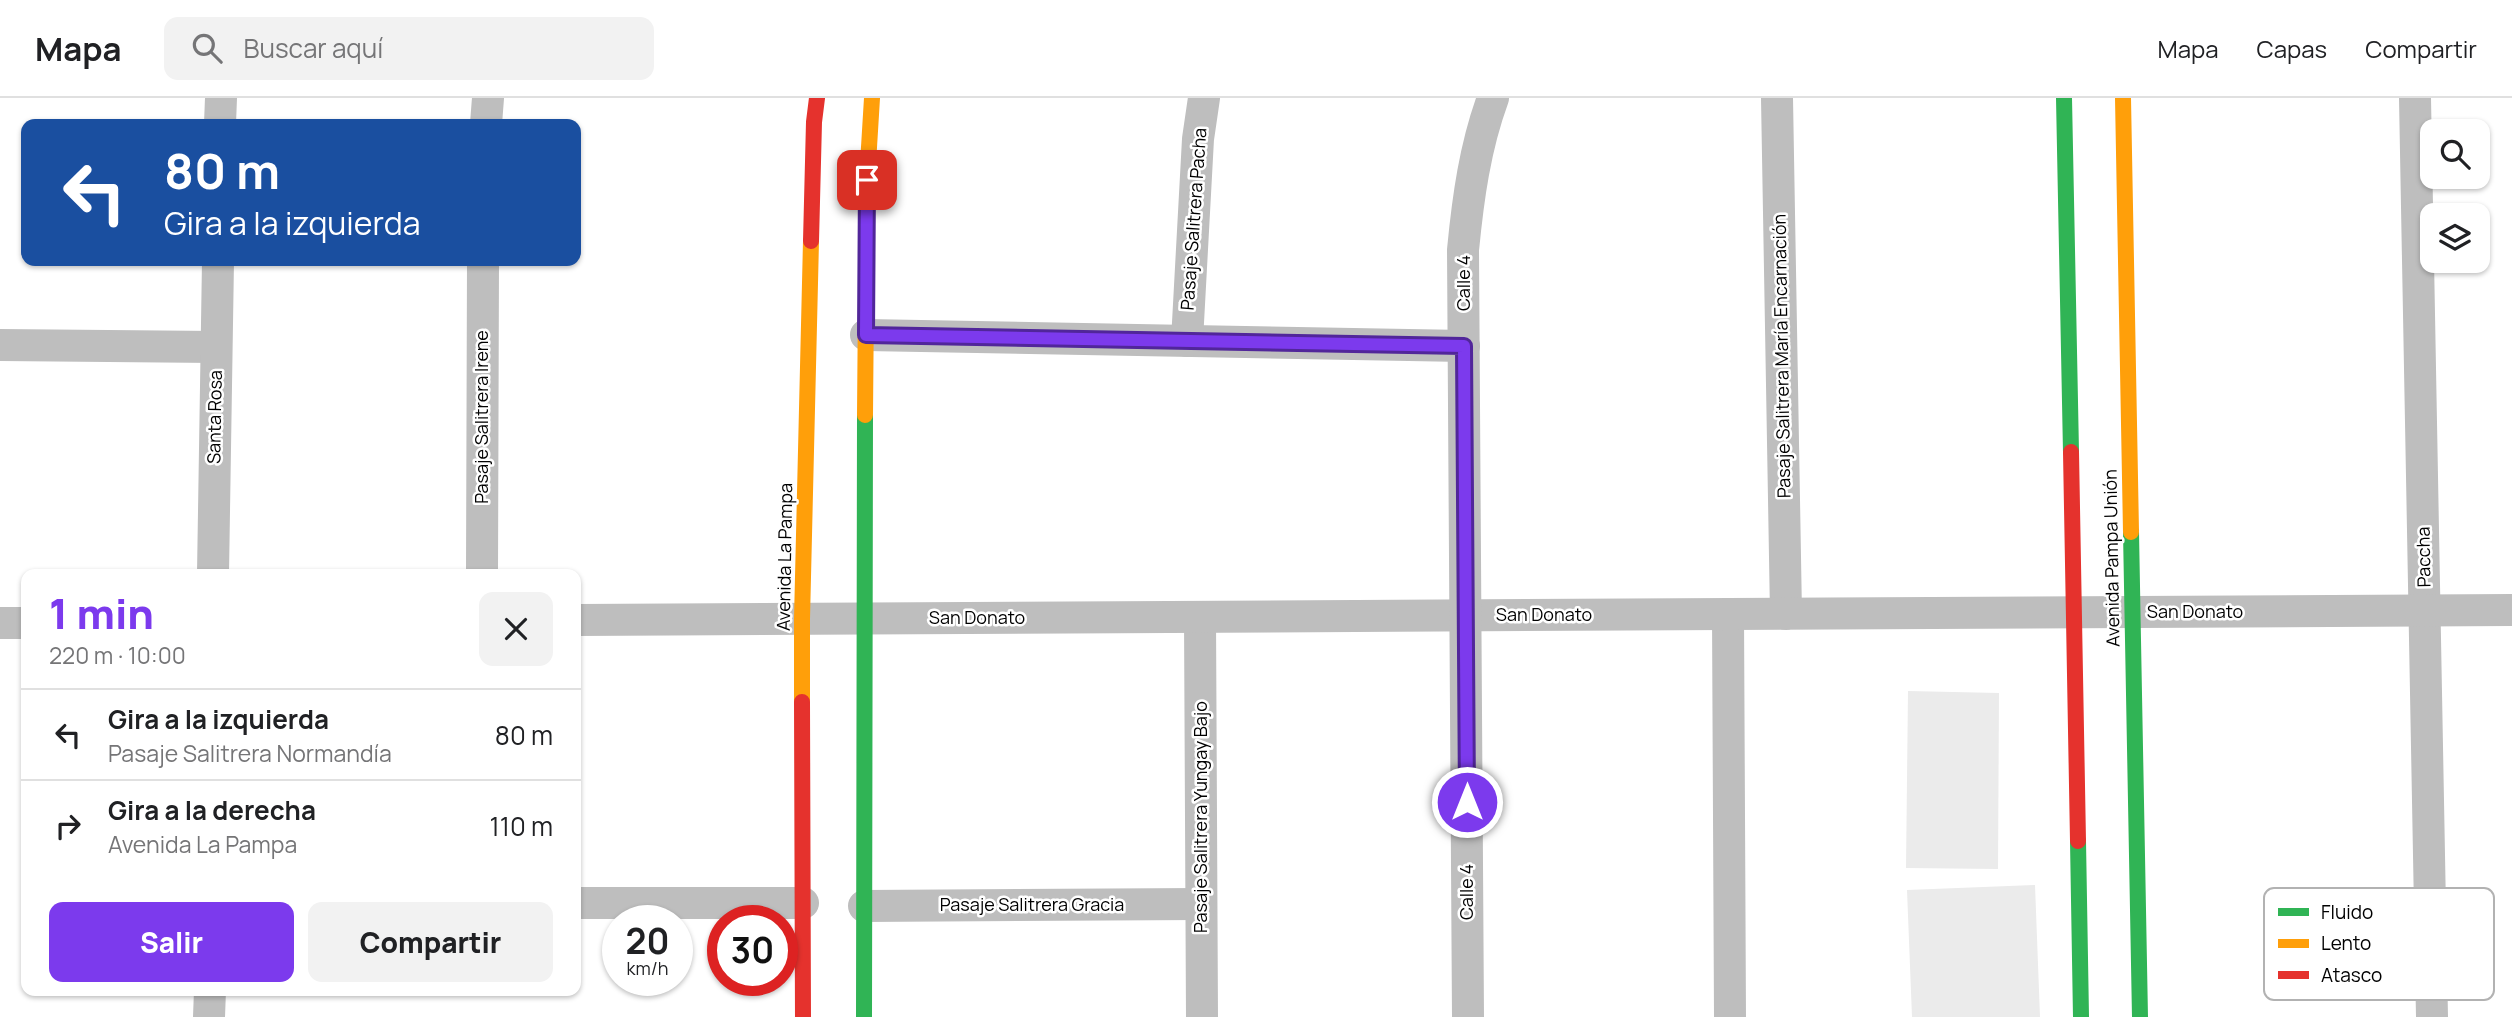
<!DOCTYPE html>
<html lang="es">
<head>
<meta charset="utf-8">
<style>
	:root { --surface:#fff; --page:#f2f2f2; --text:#202124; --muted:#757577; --line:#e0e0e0; --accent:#7c3aed }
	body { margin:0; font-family:Manrope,sans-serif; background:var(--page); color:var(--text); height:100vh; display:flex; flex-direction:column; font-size:26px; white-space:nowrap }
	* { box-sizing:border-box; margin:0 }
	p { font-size:23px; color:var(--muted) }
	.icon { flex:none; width:38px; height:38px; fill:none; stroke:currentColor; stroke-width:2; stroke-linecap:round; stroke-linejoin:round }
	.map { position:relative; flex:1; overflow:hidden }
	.sheet { position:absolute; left:21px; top:471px; width:560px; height:427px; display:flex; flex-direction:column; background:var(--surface); border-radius:14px; box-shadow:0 2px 5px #0004 }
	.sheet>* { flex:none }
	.guide { position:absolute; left:21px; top:21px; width:560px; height:147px; border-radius:14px; box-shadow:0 2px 5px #0004; background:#1a4fa0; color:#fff; overflow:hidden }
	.buttons { position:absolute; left:2420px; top:21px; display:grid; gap:14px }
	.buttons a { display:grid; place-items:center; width:70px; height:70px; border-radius:14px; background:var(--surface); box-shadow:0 2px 5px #0004; font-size:35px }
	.speed { position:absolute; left:602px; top:807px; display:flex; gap:14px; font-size:35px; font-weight:700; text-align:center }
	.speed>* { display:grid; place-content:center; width:91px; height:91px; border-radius:50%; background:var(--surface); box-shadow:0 2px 5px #0004; line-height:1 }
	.speed small { font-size:18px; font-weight:400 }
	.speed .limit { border:10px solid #d22; background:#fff; color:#111 }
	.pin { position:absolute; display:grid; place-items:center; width:60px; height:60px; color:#fff; margin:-30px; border-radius:14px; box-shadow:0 4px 10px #0006 }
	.me { position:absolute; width:77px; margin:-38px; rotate:0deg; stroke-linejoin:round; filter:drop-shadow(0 0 5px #0008) }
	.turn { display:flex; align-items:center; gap:24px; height:147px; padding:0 28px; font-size:32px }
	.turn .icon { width:91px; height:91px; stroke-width:2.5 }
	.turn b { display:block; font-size:49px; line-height:60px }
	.round { display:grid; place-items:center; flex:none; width:74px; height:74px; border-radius:14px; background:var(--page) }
	.head { display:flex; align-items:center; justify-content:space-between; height:119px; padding:0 28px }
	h1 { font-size:42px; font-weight:800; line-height:52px; color:var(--accent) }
	.cta { display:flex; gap:14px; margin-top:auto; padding:14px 28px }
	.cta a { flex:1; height:80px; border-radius:14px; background:var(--accent); color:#fff; font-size:28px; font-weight:800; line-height:80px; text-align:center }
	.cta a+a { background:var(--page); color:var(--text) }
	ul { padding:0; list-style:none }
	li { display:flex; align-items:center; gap:21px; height:91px; padding:0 28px; border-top:2px solid var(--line) }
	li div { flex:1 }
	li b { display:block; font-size:26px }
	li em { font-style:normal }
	header { display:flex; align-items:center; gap:42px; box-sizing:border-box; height:98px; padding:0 35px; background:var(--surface); border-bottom:2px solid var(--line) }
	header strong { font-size:33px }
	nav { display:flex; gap:38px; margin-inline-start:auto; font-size:24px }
	.search { width:490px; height:63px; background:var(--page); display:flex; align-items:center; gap:18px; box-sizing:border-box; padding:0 24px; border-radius:14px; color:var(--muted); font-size:26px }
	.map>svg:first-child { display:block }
	.green { fill:#ebebeb }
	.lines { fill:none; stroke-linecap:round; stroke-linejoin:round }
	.street { stroke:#bebebe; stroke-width:32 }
	.fast { stroke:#30b455; stroke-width:16 }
	.slow { stroke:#ff9f0a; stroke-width:16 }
	.jam { stroke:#e5322d; stroke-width:16 }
	.route-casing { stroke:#51269a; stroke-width:18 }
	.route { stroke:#7c3aed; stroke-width:12 }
	.labels { text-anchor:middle; stroke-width:5; stroke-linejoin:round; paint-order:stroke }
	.street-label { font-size:18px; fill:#000; stroke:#fff }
	.key { fill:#fff; stroke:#b2b2b2; stroke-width:2 }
	.key-label { font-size:19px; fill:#000 }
</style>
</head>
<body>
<header>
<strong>Mapa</strong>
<div class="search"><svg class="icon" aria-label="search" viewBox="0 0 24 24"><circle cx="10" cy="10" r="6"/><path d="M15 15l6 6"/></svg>Buscar aquí</div>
<nav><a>Mapa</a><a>Capas</a><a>Compartir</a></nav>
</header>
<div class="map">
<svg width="2512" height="919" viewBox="0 0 2512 919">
	<rect width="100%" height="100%" fill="#fff"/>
	<g class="green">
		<polygon points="1908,593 1999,595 1998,771 1906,770"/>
		<polygon points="2035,787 2040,919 1912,919 1907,792"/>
	</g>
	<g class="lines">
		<g class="street">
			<polyline points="1777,0 1786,516"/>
			<polyline points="2415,0 2432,919"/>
			<polyline points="220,26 221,0"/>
			<polyline points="486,26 488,0"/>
			<polyline points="866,237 1464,248"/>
			<polyline points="1187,243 1198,41 1204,0"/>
			<polyline points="0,247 216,249"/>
			<polyline points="213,476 218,163"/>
			<polyline points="482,476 483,163"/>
			<polyline points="1728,516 1730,919"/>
			<polyline points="1200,519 1202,919"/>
			<polyline points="576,522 2512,512"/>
			<polyline points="0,525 26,525"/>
			<polyline points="576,805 803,805"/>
			<polyline points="864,808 1201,806"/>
			<polyline points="209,919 210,892"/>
			<path d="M1468 919 1463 152C1468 100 1475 49 1493 0"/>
		</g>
		<g class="fast">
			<polyline points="2064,0 2071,354"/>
			<polyline points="2131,434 2140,919"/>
			<polyline points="2078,743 2081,919"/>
			<polyline points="864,919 865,317"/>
		</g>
		<g class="slow">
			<polyline points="2123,0 2131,434"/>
			<polyline points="865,317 867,82 872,0"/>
			<polyline points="802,604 802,521 811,143"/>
		</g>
		<g class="jam">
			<polyline points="811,143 814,24 817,0"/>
			<polyline points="2071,354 2078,743"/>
			<polyline points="802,604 803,919"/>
		</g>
	</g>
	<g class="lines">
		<defs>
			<polyline id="route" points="867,82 866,237 1464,248 1467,704"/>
		</defs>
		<use href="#route" class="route-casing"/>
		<use href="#route" class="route"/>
	</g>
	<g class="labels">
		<g class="street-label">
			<text transform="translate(1194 121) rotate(-86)" y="6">Pasaje Salitrera Pacha</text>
			<text transform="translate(1464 185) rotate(-90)" y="6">Calle 4</text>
			<text transform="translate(1782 258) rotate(-91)" y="6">Pasaje Salitrera María Encarnación</text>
			<text transform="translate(215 319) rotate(-89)" y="6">Santa Rosa</text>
			<text transform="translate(482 319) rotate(-90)" y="6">Pasaje Salitrera Irene</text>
			<text transform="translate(785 459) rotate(-89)" y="6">Avenida La Pampa</text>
			<text transform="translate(2424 459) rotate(-91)" y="6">Paccha</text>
			<text transform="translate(2112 460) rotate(-91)" y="6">Avenida Pampa Unión</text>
			<text x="2195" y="520">San Donato</text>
			<text x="1544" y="523">San Donato</text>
			<text x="977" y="526">San Donato</text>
			<text transform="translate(1201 719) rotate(-90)" y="6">Pasaje Salitrera Yungay Bajo</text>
			<text transform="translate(1467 794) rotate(-90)" y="6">Calle 4</text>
			<text x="1032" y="813">Pasaje Salitrera Gracia</text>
		</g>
	</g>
	<rect x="2264" y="790" width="230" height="112" rx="10" class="key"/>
	<rect x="2278" y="810" width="31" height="8" fill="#30b455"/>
	<rect x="2278" y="841" width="31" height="9" fill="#ff9f0a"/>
	<rect x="2278" y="873" width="31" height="8" fill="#e5322d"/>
	<g class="key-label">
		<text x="2321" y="821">Fluido</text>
		<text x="2321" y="852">Lento</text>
		<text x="2321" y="884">Atasco</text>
	</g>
</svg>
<div class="buttons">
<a><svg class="icon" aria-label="search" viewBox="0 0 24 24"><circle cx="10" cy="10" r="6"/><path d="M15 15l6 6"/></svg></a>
<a><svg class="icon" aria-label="layers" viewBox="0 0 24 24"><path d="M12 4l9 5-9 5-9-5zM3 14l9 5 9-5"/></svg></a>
</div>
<div class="speed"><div>20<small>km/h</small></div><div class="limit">30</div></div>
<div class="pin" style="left:867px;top:82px;background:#d93025"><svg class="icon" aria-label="arrive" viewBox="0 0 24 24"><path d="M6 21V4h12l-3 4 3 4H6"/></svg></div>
<svg class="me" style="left:1467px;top:704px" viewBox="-20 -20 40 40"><circle r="17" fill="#7c3aed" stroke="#fff" stroke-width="3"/><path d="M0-11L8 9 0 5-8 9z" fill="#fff"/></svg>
<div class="guide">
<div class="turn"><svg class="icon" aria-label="left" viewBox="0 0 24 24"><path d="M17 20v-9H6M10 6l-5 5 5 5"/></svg><div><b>80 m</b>Gira a la izquierda</div></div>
</div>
<section class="sheet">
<div class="head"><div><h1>1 min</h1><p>220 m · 10:00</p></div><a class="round"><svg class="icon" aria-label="close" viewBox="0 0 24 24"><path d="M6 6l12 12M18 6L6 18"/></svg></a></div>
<ul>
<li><svg class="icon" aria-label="left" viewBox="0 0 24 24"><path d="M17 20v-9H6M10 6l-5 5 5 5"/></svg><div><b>Gira a la izquierda</b><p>Pasaje Salitrera Normandía</p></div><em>80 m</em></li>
<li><svg class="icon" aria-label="right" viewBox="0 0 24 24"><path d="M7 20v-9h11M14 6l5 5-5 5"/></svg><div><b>Gira a la derecha</b><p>Avenida La Pampa</p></div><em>110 m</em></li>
</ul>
<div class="cta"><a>Salir</a><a>Compartir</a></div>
</section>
</div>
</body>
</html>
